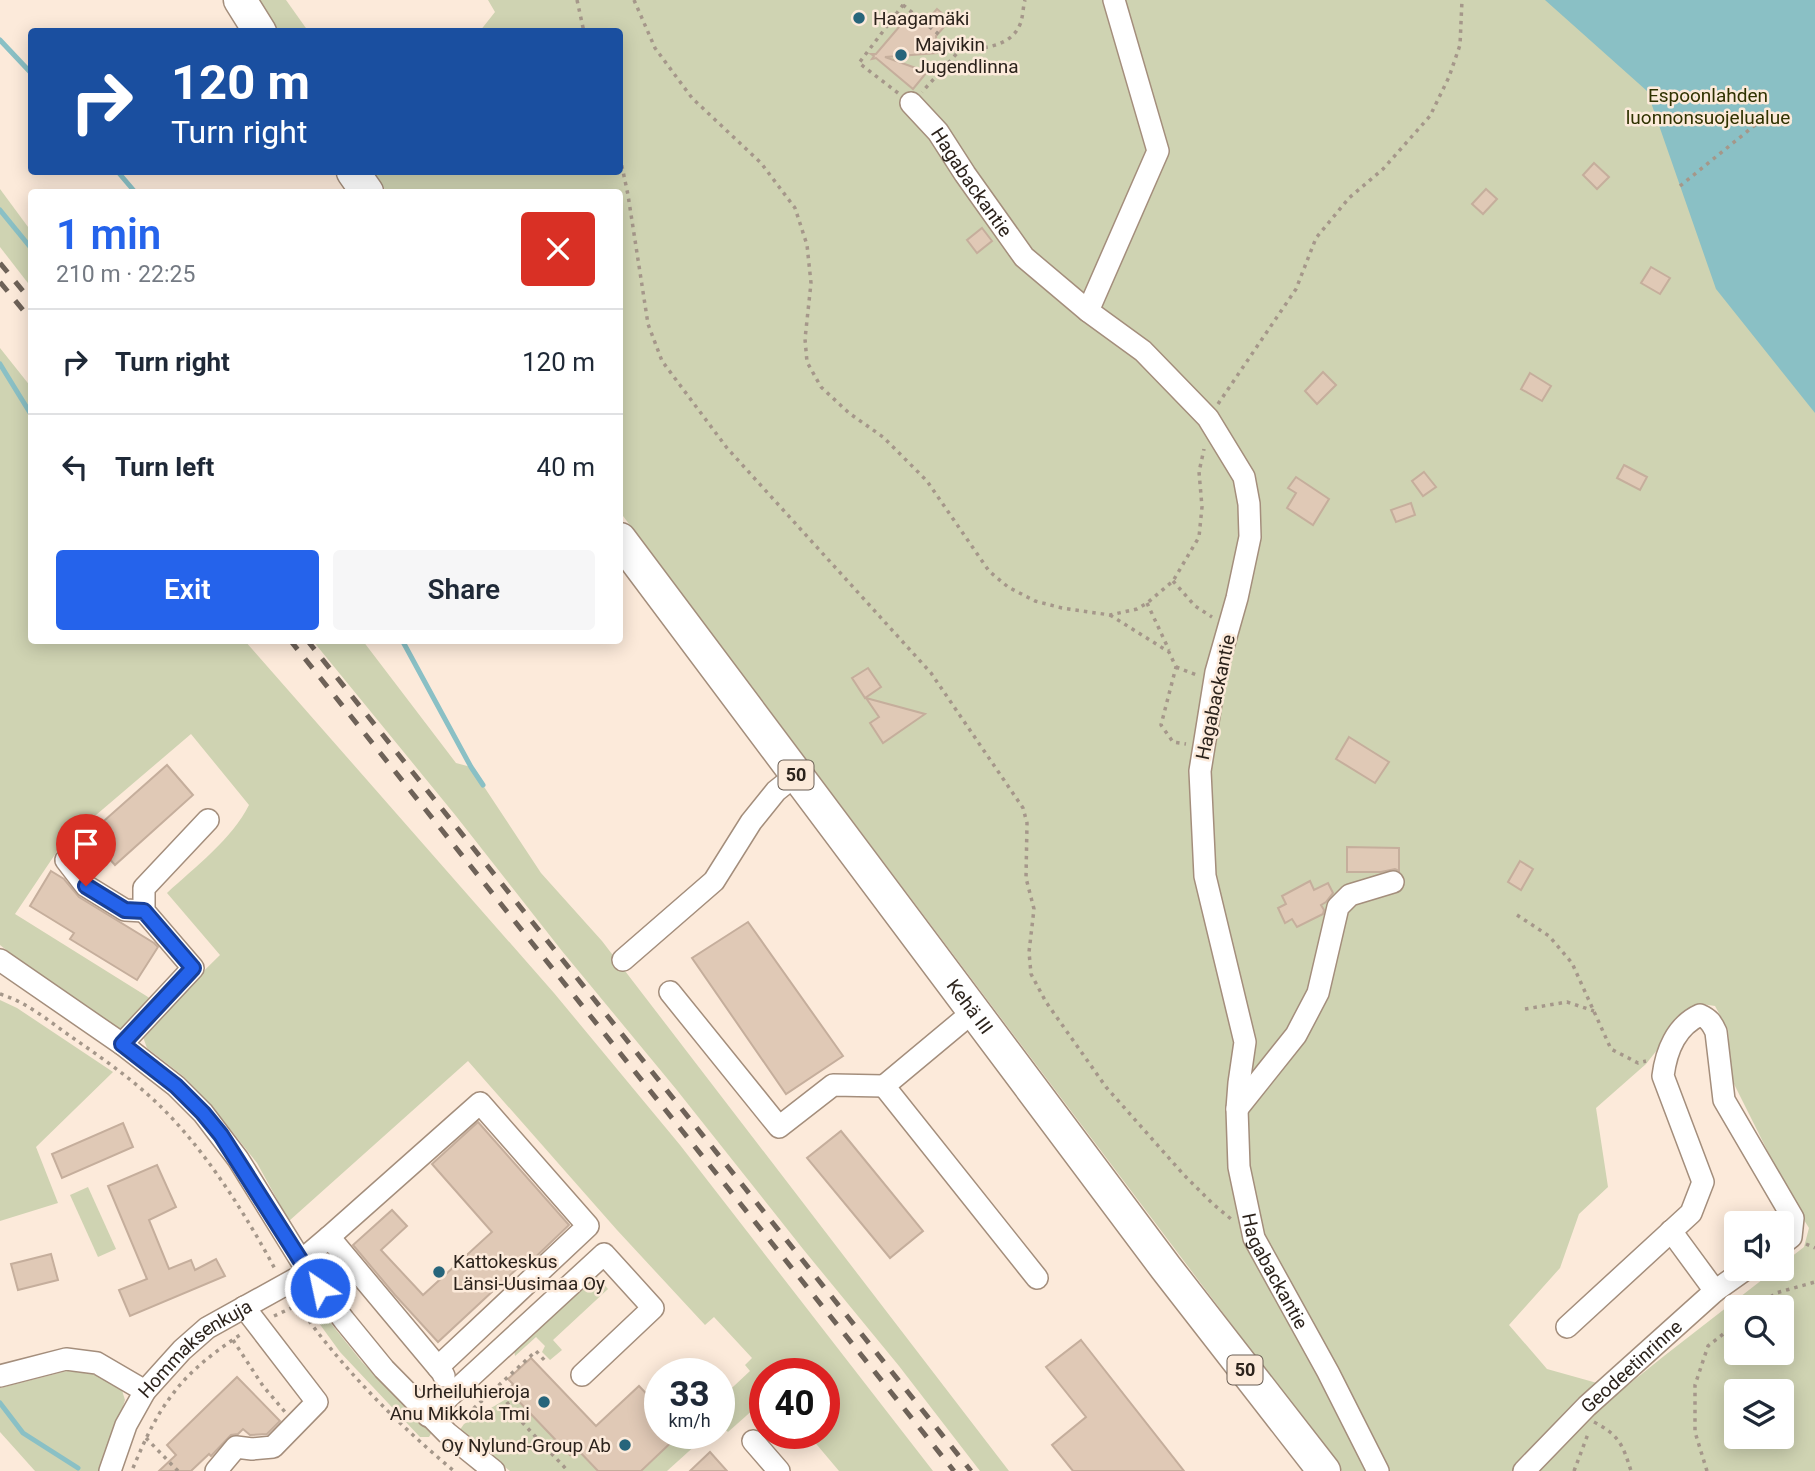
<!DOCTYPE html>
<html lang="en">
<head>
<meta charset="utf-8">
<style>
	:root { --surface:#fff; --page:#f6f6f7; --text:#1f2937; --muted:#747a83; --line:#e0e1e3; --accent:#2563eb }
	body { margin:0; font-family:Roboto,sans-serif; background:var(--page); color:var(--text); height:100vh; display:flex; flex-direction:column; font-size:26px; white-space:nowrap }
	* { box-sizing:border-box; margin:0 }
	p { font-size:23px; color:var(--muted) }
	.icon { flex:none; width:38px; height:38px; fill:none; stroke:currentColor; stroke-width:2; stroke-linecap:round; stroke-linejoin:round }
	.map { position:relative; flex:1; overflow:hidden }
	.sheet { position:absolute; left:28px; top:189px; width:595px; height:455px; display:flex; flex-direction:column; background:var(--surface); border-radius:7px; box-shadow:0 4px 18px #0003 }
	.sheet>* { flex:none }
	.hud { position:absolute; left:28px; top:28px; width:595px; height:147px; border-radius:7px; box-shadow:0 4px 18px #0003; background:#1a4fa0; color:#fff; overflow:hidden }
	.buttons { position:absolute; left:1724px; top:1211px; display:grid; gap:14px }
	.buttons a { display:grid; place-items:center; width:70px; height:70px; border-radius:7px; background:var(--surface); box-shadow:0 4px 18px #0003; font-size:35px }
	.speed { position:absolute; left:644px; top:1358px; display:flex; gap:14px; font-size:35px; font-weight:700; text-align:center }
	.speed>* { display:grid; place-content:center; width:91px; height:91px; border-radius:50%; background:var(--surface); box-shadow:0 4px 18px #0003; line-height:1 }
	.speed small { font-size:18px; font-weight:400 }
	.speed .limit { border:10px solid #d22; background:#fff; color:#111 }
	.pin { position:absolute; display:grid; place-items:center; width:60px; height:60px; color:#fff; margin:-72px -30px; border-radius:50% 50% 50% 0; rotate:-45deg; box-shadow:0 0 7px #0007 }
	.pin .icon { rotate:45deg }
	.me { position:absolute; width:77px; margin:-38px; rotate:326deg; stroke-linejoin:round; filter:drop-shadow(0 0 5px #0008) }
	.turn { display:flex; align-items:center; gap:24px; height:147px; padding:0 28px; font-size:32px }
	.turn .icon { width:91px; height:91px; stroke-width:2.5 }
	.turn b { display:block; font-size:49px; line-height:60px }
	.round { display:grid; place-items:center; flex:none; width:74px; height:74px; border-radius:7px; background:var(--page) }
	.overview { display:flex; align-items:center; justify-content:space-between; height:119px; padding:0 28px }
	h1 { font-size:42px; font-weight:600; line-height:52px; color:var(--accent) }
	.action { display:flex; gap:14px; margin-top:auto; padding:14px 28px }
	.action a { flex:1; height:80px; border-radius:7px; background:var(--accent); color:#fff; font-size:28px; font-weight:600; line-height:80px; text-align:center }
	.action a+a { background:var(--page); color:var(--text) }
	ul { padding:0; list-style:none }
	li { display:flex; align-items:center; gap:21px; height:105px; padding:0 28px; border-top:2px solid var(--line) }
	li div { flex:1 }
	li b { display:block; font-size:26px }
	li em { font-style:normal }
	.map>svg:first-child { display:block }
	.green { fill:#cfd3b2; fill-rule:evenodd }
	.water { fill:#8ac0c5 }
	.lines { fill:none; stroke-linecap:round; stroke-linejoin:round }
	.stream { stroke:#8ac0c5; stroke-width:5 }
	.building { fill:#e0c9b6; stroke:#c5ae9c; stroke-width:2 }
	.minor-casing { stroke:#a48e7c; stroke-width:24 }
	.highway-casing { stroke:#a48e7c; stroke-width:35 }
	.path { stroke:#a5978a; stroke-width:3.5; stroke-dasharray:3.5 5; stroke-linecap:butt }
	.minor { stroke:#fff; stroke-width:21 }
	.highway { stroke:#fff; stroke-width:32 }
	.rail { stroke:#6e6258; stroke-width:5; stroke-dasharray:12 12; stroke-linecap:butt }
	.route-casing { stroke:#184099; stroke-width:18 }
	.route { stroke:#2563eb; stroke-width:12 }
	.poi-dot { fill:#27657b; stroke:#fceada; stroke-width:2.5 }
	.labels { text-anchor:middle; stroke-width:5; stroke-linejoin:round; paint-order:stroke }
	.shield { fill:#fceada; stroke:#6a5f55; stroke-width:2 }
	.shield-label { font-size:18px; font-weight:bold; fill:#2c231c }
	.poi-label { font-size:19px; fill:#2c231c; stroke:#fceada; text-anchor:start }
	.park-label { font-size:19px; fill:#2f3200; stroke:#fceada }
	.street-label { font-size:19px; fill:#2c231c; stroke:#fceada }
</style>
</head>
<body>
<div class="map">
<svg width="1815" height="1471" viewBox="0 0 1815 1471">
	<rect width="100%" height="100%" fill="#fceada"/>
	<g class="green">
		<polygon points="258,0 286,0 308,31 277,31"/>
		<path d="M488 0H1815V1471H1537L1597 1410 1664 1356 1776 1269H1782V1264L1804 1247 1809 1228 1794 1204 1731 1078 1728 1030 1715 1006 1702 1004 1687 1012 1646 1064 1596 1108 1608 1187 1579 1214 1560 1268 1509 1325 1547 1369 1597 1383 1513 1471H1342L620 512V192H387L372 172H620V32L480 31 495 12ZM1736 1307H1782V1353H1736ZM1736 1391H1782V1437H1736Z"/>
		<polygon points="0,189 31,231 31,287 0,247"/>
		<path d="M0 348 31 387 32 640 245 641 554 993 680 1145 933 1471H839L807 1433H824V1374H765V1399L728 1432 719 1424V1400L750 1371 745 1365 752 1358 714 1317 705 1325 617 1230 468 1061 289 1221 257 1163 212 1106 183 1076 147 1048 143 1037 149 1025 220 955 167 893C195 867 232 839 249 805L191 734 62 844 15 914 148 997 153 1002 123 1029 117 1028 43 979 0 945Z"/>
		<polygon points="313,641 363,641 456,763 471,767 541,873 602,941 1009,1471 980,1471 899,1366 803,1249 676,1089 562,951 456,816"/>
		<polygon points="0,1000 17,1008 113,1072 36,1147 58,1203 0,1221"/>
		<polygon points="88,1187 116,1249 98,1257 70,1195"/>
		<polygon points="594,1273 608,1289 553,1340 562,1350 550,1360 542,1352 545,1346 536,1337 515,1356 514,1350"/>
		<polygon points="300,1297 305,1297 312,1300 362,1362 432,1432 429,1437 420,1437 340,1352"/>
		<polygon points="67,1371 93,1374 121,1387 125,1400 104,1471 35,1471 0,1432 0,1388"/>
		<polygon points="513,1395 569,1454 577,1449 598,1471 510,1471 459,1431 464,1424"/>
		<polygon points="681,1433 709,1433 667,1471 641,1471"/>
	</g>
	<polygon class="water" points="1545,0 1815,0 1815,413 1716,289 1647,91"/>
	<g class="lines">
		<g class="stream">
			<polyline points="0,40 32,74"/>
			<polyline points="118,172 135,192"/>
			<polyline points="0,210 31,248"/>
			<polyline points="0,364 32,416"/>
			<polyline points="402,640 471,767 483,785"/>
			<polyline points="0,1403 23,1433 78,1468"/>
		</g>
	</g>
	<g class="building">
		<polygon points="937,9 950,20 936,36 937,53 885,57 927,72 913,89 876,58 872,59 874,56 871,54 876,54 905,20 910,24 926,22"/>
		<polygon points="1594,163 1609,177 1597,189 1583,175"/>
		<polygon points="1486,189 1497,199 1483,214 1472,204"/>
		<polygon points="982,228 992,241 977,253 967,240"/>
		<polygon points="1651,267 1670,278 1660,294 1641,283"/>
		<polygon points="1323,372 1336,385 1317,404 1305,391"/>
		<polygon points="1530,373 1551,386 1542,401 1521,389"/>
		<polygon points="1624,465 1647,477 1640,490 1617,478"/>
		<polygon points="1424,472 1436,487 1423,496 1412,481"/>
		<polygon points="1296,477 1329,499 1313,525 1287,508 1296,493 1288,488"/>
		<polygon points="1411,503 1415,515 1396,522 1391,510"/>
		<polygon points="868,668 881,687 865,698 852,678"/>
		<polygon points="866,698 925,714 883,743 870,723 879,717"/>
		<polygon points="1349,737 1389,762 1375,783 1336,759"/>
		<polygon points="167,765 193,795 115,865 88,835"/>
		<polygon points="1347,847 1399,848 1399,871 1395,869 1381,872 1347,872"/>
		<polygon points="1520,861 1533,869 1521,890 1508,882"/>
		<polygon points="51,871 64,879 79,897 154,943 158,947 137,980 70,939 74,933 30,906"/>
		<polygon points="1310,881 1314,890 1328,883 1333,893 1326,902 1321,905 1324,910 1323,914 1297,927 1292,919 1285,923 1278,908 1286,904 1282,896"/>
		<polygon points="748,922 843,1056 786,1094 692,958"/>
		<polygon points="478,1122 569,1225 524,1268 521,1265 438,1342 395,1295 353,1245 392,1210 407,1226 381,1250 423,1295 492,1232 432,1164"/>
		<polygon points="123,1123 133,1147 62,1178 52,1154"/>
		<polygon points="841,1131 923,1231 890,1258 807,1158"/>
		<polygon points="157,1165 176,1207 149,1220 169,1269 191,1260 195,1270 216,1259 225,1276 130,1316 119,1290 147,1279 108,1186"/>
		<polygon points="51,1254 58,1280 18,1290 11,1264"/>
		<polygon points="1081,1340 1184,1471 1073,1471 1052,1445 1086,1417 1046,1367"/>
		<polygon points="531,1358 596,1426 639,1386 660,1408 660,1433 681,1433 641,1471 598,1471 577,1449 570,1455 508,1390 513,1384 508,1379"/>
		<polygon points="237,1377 280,1421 267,1434 250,1435 243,1429 238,1434 231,1435 211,1456 209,1454 191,1471 159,1471 176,1455 167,1445"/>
		<polygon points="710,1452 727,1471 690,1471"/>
	</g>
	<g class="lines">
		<defs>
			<g id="minor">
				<path id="s1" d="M911 103 938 132 965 174 1024 257 1088 311 1143 351 1208 418 1244 477 1249 504 1250 537 1237 598 1216 672 1200 771 1205 876 1245 1042 1239 1083 1237 1109 1239 1167 1254 1238 1328 1372 1378 1471"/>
				<polyline points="1088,311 1158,151 1114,0"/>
				<polyline points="66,860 86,886 125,910 144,911"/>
				<polyline points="0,960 122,1044 176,1086 203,1113 238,1159 308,1272 344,1320 384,1369 447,1433 494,1471"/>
				<polyline points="623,960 714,881 751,822 776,791 796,775"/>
				<polyline points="670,992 779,1127 833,1085 884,1086"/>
				<polyline points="122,1044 193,968 144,911 144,888 208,820"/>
				<polyline points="884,1086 1037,1278"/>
				<polyline points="884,1086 974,1011"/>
				<polyline points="1237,1109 1296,1035 1318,993 1338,907 1350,895 1393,882"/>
				<polyline points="1671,1231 1715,1291"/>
				<polyline points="329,1237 480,1103 588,1226 438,1367"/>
				<polyline points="302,1260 329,1237 442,1372 444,1376"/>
				<path d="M1567 1327 1691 1213 1703 1182 1663 1076C1666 1052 1676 1026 1700 1015 1709 1019 1712 1023 1716 1032L1724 1100 1793 1218 1791 1237 1782 1244"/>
				<polyline points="0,1376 66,1359 97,1363 145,1391"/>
				<polyline points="428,1416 604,1254 653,1308 582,1375"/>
				<polyline points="753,1441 779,1471"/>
				<path id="s2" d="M110 1471 126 1425 145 1391 182 1350 207 1328 308 1272"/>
				<polyline points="216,1471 236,1447 252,1449 273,1447 317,1402 244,1307"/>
				<path id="s3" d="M1524 1471 1587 1406 1715 1291 1746 1269"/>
			</g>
			<g id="highway">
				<polyline points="240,0 260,32"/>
				<polyline points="353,172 367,192"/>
				<path id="s4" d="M620 539 1166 1268 1324 1471"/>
			</g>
		</defs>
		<use href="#minor" class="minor-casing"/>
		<use href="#highway" class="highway-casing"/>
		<g class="path">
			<polyline points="577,0 584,32"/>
			<polyline points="634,0 655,48 692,98 761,163 795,208 807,245 811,283 805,339 807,362 821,387 849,413 883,437 927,481 989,571 1008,587 1035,601 1062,608 1110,615 1137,609 1147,603 1173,581 1199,537 1202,507 1199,472 1204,449"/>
			<polyline points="903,5 959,51 922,92"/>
			<path d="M959 51C982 48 1012 48 1021 22 1023 15 1023 7 1025 0"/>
			<polyline points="898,93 859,63 903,5 904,0"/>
			<polyline points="620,157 628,195 648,324 662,361 727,448 931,673 1023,808 1027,823 1026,878 1034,909 1029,952 1031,974 1046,1002 1106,1087 1184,1175 1213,1204 1231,1219"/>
			<polyline points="1680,186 1765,117"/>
			<polyline points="1218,404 1296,289 1316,238 1349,198 1383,169 1430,116 1449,77 1460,45 1462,0"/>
			<polyline points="1173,581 1195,606 1212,617"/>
			<polyline points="1147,603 1169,650"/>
			<polyline points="1110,615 1169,652 1176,667 1161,725 1173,742 1186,744"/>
			<polyline points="1176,667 1197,675"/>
			<polyline points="1517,915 1549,936 1572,963 1611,1049 1638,1063 1646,1061"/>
			<path d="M0 994C27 1002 50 1022 73 1038 102 1058 132 1079 158 1104 204 1148 245 1213 275 1269"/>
			<polyline points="1525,1009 1567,1002 1594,1011"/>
			<polyline points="1806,1244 1815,1248"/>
			<path d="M294 1300C338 1364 394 1421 454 1471"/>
			<polyline points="1757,1307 1776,1293 1815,1282"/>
			<polyline points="274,1316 298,1305"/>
			<polyline points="233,1340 263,1386 285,1412"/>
			<polyline points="497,1388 518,1418 568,1471"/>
			<polyline points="461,1420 536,1351 547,1363"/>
			<path d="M1594 1422C1619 1435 1623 1445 1631 1471"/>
			<polyline points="146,1438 178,1471"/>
			<path d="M133 1468C144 1442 155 1417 172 1395 190 1370 217 1350 243 1333"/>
			<polyline points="1574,1471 1588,1434"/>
			<polyline points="1707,1471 1695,1432 1695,1385 1708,1346 1736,1324"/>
		</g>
		<use href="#minor" class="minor"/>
		<use href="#highway" class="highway"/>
		<g class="rail">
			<polyline points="0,263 32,302"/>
			<polyline points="0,282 32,321"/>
			<polyline points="290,640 954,1471"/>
			<polyline points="307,640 971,1471"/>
		</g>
	</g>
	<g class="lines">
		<defs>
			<polyline id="route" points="86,886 125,910 144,911 193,968 122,1044 176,1086 203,1113 221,1135 308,1272 320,1288"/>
		</defs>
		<use href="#route" class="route-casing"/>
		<use href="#route" class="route"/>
	</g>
	<g class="poi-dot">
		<circle cx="859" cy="18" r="7"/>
		<circle cx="901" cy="55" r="7"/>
		<circle cx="439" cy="1272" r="7"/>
		<circle cx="544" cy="1402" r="7"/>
		<circle cx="625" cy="1445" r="7"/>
	</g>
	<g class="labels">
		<g class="shield">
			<rect x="778.5" y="760.5" width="35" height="29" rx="5"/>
			<rect x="1227.5" y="1355.5" width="35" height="29" rx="5"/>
		</g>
		<g class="shield-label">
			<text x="796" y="781">50</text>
			<text x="1245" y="1376">50</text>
		</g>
		<g class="poi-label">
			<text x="873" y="25">Haagamäki</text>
			<text x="915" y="51">Majvikin<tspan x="915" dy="22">Jugendlinna</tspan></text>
			<text x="453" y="1268">Kattokeskus<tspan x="453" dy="22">Länsi-Uusimaa Oy</tspan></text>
			<text x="530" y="1398" text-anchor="end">Urheiluhieroja<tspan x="530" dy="22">Anu Mikkola Tmi</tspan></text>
			<text x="611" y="1452" text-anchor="end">Oy Nylund-Group Ab</text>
		</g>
		<g class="park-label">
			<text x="1708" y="102">Espoonlahden<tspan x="1708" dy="22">luonnonsuojelualue</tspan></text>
		</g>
		<g class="street-label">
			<text dy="7" stroke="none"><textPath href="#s1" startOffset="100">Hagabackantie</textPath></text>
			<text transform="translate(1215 697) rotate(-78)" y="7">Hagabackantie</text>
			<text dy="7" stroke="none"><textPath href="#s4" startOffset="584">Kehä III</textPath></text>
			<text dy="7" stroke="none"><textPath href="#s1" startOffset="1318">Hagabackantie</textPath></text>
			<text dy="7" stroke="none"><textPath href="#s2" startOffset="154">Hommaksenkuja</textPath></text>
			<text dy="7" stroke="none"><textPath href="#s3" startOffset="150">Geodeetinrinne</textPath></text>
		</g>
	</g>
</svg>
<div class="buttons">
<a><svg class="icon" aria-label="sound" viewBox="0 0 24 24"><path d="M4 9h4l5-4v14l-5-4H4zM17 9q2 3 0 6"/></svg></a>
<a><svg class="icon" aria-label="search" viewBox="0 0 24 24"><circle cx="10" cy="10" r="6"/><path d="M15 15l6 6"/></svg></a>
<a><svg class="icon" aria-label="layers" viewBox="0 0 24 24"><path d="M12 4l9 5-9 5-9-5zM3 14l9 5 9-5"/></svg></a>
</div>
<div class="speed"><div>33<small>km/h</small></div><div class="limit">40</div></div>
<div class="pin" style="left:86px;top:886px;background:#d93025"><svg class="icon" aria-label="arrive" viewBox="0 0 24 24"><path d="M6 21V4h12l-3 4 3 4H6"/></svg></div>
<svg class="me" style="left:320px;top:1288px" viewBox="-20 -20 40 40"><circle r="17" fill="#2563eb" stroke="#fff" stroke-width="3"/><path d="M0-11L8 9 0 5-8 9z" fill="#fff"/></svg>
<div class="hud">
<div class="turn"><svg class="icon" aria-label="right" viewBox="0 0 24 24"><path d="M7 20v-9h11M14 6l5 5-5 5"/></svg><div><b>120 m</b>Turn right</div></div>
</div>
<section class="sheet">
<div class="overview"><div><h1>1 min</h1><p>210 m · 22:25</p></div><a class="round" style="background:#d93025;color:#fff"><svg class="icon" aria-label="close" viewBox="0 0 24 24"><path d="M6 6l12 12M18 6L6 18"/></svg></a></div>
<ul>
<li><svg class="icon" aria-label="right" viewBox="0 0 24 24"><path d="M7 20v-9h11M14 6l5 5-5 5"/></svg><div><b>Turn right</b></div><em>120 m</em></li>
<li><svg class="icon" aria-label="left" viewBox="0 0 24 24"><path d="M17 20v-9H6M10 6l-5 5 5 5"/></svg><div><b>Turn left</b></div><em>40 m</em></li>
</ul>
<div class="action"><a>Exit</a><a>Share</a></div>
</section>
</div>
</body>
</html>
